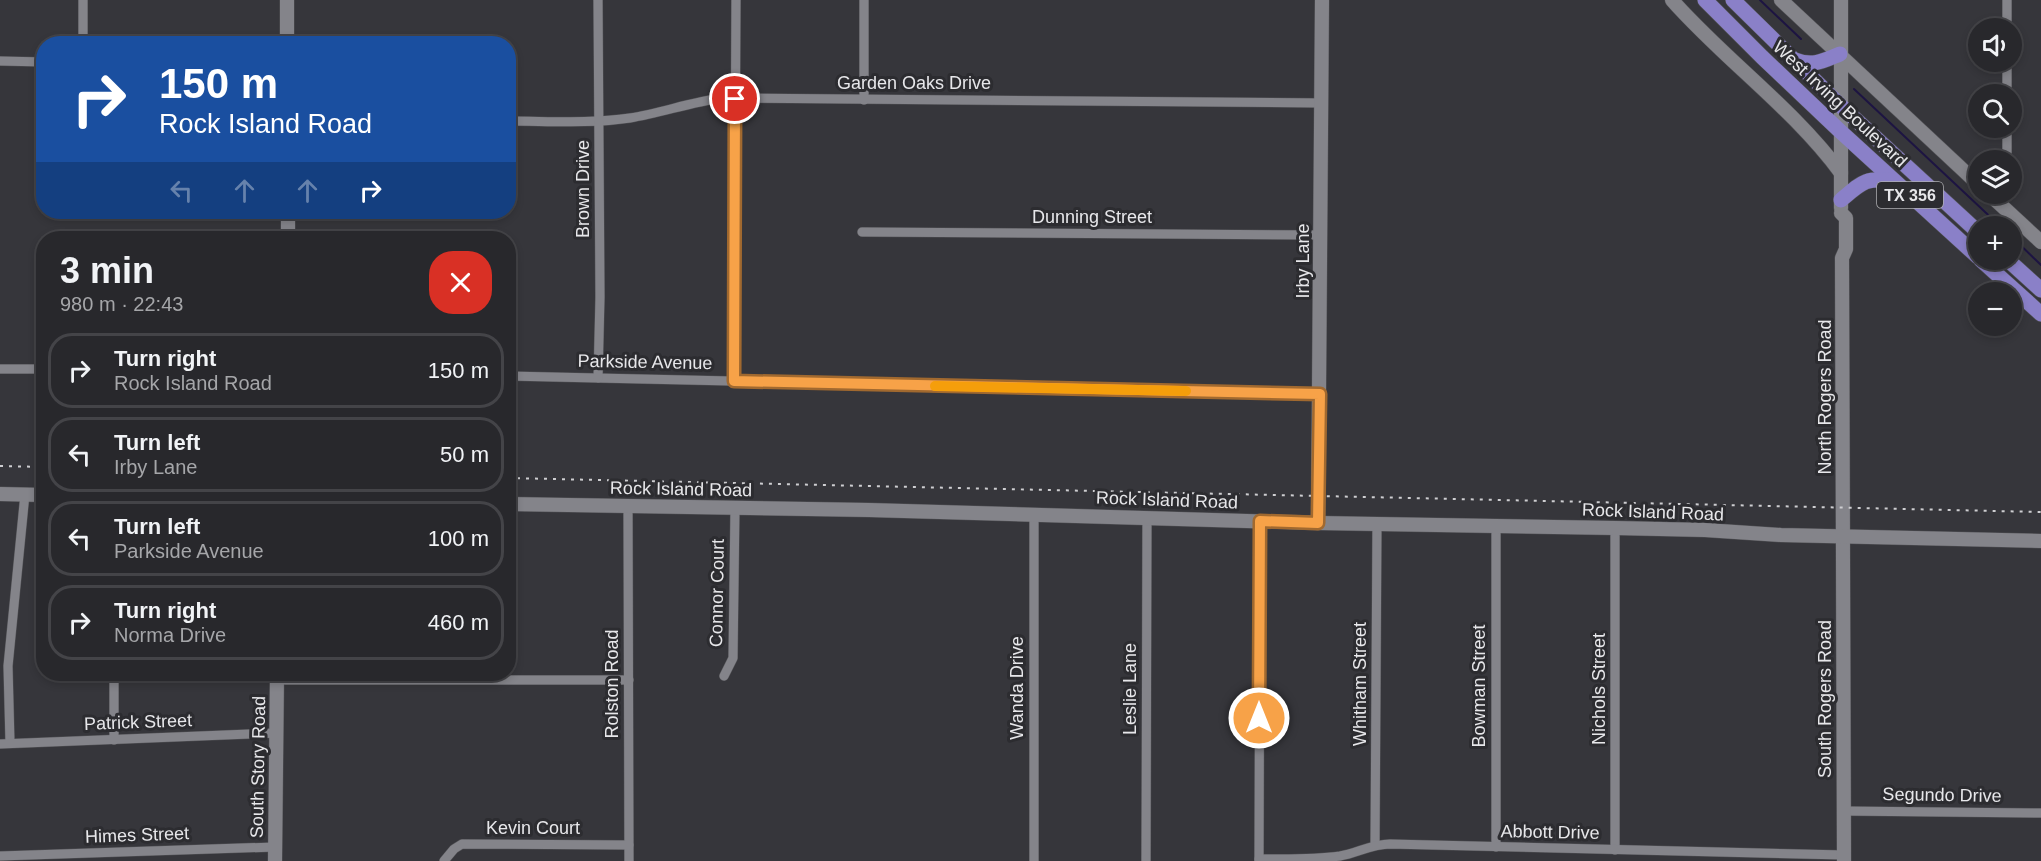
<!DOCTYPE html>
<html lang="en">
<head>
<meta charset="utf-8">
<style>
	:root { --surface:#28282c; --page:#343438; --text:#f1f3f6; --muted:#a5a6a9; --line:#444448 }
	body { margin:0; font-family:Arial,sans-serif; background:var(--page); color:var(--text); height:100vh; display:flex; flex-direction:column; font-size:22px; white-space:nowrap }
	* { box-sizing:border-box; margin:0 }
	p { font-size:20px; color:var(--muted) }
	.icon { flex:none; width:33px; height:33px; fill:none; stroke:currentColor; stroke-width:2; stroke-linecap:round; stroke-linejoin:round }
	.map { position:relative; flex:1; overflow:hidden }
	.panel { position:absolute; left:36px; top:231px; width:480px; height:450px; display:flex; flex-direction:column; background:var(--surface); border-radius:24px; box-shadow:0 3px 9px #0003,0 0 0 2px var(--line) }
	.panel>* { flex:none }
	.top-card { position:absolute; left:36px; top:36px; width:480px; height:183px; border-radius:24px; box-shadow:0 3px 9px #0003,0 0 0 2px var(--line); background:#1a4fa0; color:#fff; overflow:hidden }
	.tools { position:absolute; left:1968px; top:18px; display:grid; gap:12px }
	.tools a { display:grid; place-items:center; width:54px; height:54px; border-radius:50%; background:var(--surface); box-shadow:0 3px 9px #0003,0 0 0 2px var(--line); font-size:30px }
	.pin { position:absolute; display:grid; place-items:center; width:51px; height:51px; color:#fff; margin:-26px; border:3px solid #fff; border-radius:50%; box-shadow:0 2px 6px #0007 }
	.me { position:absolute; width:66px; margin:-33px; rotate:0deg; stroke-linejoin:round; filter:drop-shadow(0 0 4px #0008) }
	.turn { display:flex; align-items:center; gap:21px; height:126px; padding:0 24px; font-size:27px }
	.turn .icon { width:78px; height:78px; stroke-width:2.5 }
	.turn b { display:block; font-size:42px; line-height:51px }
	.lanes { display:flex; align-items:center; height:57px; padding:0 24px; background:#0003; justify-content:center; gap:30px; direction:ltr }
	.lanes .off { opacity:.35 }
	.round { display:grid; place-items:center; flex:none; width:63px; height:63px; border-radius:24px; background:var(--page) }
	.headline { display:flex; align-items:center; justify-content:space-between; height:102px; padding:0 24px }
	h1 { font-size:36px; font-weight:700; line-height:45px }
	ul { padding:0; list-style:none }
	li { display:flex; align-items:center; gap:18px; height:75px; margin:0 12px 9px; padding:0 12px; border:3px solid var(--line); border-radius:24px }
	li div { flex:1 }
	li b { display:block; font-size:22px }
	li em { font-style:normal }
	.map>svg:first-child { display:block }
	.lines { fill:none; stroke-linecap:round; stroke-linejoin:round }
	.stream { stroke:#1d1442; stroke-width:2 }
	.street-casing { stroke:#525256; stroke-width:10 }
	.secondary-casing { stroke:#525256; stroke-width:15 }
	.primary-casing { stroke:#525256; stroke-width:16 }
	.street { stroke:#84848a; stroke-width:9 }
	.secondary { stroke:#84848a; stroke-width:14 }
	.primary { stroke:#8a80c8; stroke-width:15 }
	.rail { stroke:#ceced1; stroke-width:2; stroke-dasharray:3 6; stroke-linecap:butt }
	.route-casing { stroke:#a1692f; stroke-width:15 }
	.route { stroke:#f7a248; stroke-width:10 }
	.slow { stroke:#f59e0b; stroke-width:10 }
	.labels { text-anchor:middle; stroke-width:6; stroke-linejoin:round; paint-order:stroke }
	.shield { fill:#2c2c30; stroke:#afafb2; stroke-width:1.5 }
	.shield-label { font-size:16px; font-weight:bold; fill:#e7e7ea }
	.street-label { font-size:18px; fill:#e7e7ea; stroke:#2c2c30 }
</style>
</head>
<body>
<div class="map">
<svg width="2041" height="861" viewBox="0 0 2041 861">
	<rect width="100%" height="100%" fill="#36363b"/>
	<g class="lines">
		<g class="stream">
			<polyline points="1760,0 1801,39"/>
			<polyline points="1854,89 2000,226"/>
			<polyline points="2012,237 2041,265"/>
		</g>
		<defs>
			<g id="street">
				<polyline points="864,0 864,100"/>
				<polyline points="2007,0 2007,28"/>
				<polyline points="83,44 83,0"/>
				<polyline points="0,61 44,62"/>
				<polyline points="2007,62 2007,94"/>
				<path d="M508 121C549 121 590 124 630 118 661 113 691 102 722 98L1322 103"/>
				<polyline points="2007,128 2007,160"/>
				<polyline points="2002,206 2006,194"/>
				<polyline points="54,212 60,212"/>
				<polyline points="862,232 1321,235"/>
				<polyline points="0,369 44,369"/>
				<polyline points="508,376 1320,394"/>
				<polyline points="598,378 600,297 598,0"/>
				<polyline points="734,381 736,0"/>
				<polyline points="628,506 629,861"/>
				<polyline points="1615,528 1615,850"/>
				<polyline points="114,674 114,740"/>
				<polyline points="724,676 733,658 735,508"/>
				<polyline points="277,680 629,680"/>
				<polyline points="10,743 8,666 25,494"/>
				<polyline points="0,744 276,733"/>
				<polyline points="1843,811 2041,813"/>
				<polyline points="1375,845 1377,523"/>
				<polyline points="1496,847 1496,526"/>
				<polyline points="0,856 275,847"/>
				<path d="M1259 859C1286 859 1313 860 1340 856 1357 853 1372 844 1390 844L1844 855"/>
				<polyline points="444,861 454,849 462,844 629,845"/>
				<polyline points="1034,861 1034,515"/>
				<polyline points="1146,861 1147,517"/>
				<polyline points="1259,861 1260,521"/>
			</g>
			<g id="secondary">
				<polyline points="287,0 287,44"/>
				<path d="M1672 0C1725 60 1793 108 1841 173"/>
				<polyline points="1781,0 1978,184"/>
				<polyline points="1841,0 1841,208"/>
				<polyline points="1989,194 2041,242"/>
				<polyline points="288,212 288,238"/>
				<polyline points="1841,213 1846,218 1846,249 1842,258 1844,861"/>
				<polyline points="0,494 44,495"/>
				<polyline points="508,504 869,510 1318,523 1615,528 1705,530 1781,535 2041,541"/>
				<polyline points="1318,523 1322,0"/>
				<polyline points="275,861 277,674"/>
			</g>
			<g id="primary">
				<polyline points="1705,0 1762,57 1841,132 1978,257"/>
				<polyline points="1733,0 1841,106 1978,232"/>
				<path d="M1795 60C1813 67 1823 61 1840 54"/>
				<path d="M1841 200C1862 182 1866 177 1894 181"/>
				<polyline points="1981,260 2041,314"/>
				<polyline points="2008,260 2041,290"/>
			</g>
		</defs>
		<use href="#street" class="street-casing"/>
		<use href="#secondary" class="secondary-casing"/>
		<use href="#primary" class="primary-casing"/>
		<use href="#street" class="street"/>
		<use href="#secondary" class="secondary"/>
		<use href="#primary" class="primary"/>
		<g class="rail">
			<polyline points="0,466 44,467"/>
			<polyline points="508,478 2041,512"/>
		</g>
	</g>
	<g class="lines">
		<defs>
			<polyline id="route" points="735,99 734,381 1320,394 1318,523 1260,521 1259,718"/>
		</defs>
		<use href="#route" class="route-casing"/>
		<use href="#route" class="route"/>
		<polyline class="slow" points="935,386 1186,391"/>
	</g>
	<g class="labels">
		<rect class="shield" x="1877" y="182" width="66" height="26" rx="4.5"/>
		<g class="shield-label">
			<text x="1910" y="201">TX 356</text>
		</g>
		<g class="street-label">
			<text x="914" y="89">Garden Oaks Drive</text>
			<text transform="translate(1840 104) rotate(43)" y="6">West Irving Boulevard</text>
			<text transform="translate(583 189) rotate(-90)" y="6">Brown Drive</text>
			<text x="1092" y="223">Dunning Street</text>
			<text transform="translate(1303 261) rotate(-90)" y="6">Irby Lane</text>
			<text transform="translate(645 362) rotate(1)" y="6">Parkside Avenue</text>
			<text transform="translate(1825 397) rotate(-90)" y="6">North Rogers Road</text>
			<text transform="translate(681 489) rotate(1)" y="6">Rock Island Road</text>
			<text transform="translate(1167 500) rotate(2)" y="6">Rock Island Road</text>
			<text transform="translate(1653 512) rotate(2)" y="6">Rock Island Road</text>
			<text transform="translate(717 593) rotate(-89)" y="6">Connor Court</text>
			<text transform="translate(612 684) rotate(-90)" y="6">Rolston Road</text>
			<text transform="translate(1360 684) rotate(-90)" y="6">Whitham Street</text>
			<text transform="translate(1479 686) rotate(-90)" y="6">Bowman Street</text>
			<text transform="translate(1017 688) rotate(-90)" y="6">Wanda Drive</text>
			<text transform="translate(1130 689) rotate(-90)" y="6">Leslie Lane</text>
			<text transform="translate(1599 689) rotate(-90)" y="6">Nichols Street</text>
			<text transform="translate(1825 699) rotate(-90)" y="6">South Rogers Road</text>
			<text transform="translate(138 722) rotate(-2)" y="6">Patrick Street</text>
			<text transform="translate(258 767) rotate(-89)" y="6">South Story Road</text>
			<text transform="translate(1942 795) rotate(1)" y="6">Segundo Drive</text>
			<text x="533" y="834">Kevin Court</text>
			<text transform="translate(1550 832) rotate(1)" y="6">Abbott Drive</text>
			<text transform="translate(137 835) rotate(-2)" y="6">Himes Street</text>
		</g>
	</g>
</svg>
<div class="tools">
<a><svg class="icon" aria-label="sound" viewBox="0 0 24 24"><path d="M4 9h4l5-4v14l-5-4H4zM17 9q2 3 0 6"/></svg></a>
<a><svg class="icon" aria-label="search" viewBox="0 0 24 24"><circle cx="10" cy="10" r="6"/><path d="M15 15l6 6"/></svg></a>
<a><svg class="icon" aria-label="layers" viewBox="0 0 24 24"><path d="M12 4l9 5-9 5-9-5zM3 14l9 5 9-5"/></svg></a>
<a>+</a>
<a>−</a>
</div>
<div class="pin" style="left:735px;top:99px;background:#d93025"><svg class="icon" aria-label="arrive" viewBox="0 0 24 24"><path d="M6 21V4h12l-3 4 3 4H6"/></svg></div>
<svg class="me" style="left:1259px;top:718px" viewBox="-20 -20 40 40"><circle r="17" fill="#f7a248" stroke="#fff" stroke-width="3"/><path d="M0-11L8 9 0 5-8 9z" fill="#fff"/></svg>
<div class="top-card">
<div class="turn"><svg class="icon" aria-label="right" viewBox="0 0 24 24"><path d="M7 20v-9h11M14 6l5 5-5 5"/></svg><div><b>150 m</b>Rock Island Road</div></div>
<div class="lanes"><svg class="icon off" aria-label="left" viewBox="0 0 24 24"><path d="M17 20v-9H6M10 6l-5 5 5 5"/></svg><svg class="icon off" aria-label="ahead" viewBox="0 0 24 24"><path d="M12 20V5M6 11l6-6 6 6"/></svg><svg class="icon off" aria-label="ahead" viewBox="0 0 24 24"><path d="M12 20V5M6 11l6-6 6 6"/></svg><svg class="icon" aria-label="right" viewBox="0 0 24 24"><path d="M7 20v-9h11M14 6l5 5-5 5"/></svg></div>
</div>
<section class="panel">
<div class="headline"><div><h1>3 min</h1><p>980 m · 22:43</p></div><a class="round" style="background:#d93025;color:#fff"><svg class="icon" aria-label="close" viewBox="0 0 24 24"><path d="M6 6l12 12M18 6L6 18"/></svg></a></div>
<ul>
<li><svg class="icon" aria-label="right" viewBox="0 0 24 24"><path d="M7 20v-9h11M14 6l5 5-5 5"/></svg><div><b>Turn right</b><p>Rock Island Road</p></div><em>150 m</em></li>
<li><svg class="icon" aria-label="left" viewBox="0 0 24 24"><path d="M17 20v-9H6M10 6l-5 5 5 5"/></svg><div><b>Turn left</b><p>Irby Lane</p></div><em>50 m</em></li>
<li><svg class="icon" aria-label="left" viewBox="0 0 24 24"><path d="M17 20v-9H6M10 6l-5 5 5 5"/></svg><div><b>Turn left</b><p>Parkside Avenue</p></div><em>100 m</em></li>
<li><svg class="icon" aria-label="right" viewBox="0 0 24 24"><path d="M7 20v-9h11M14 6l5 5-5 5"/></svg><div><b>Turn right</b><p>Norma Drive</p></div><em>460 m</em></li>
</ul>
</section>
</div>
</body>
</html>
